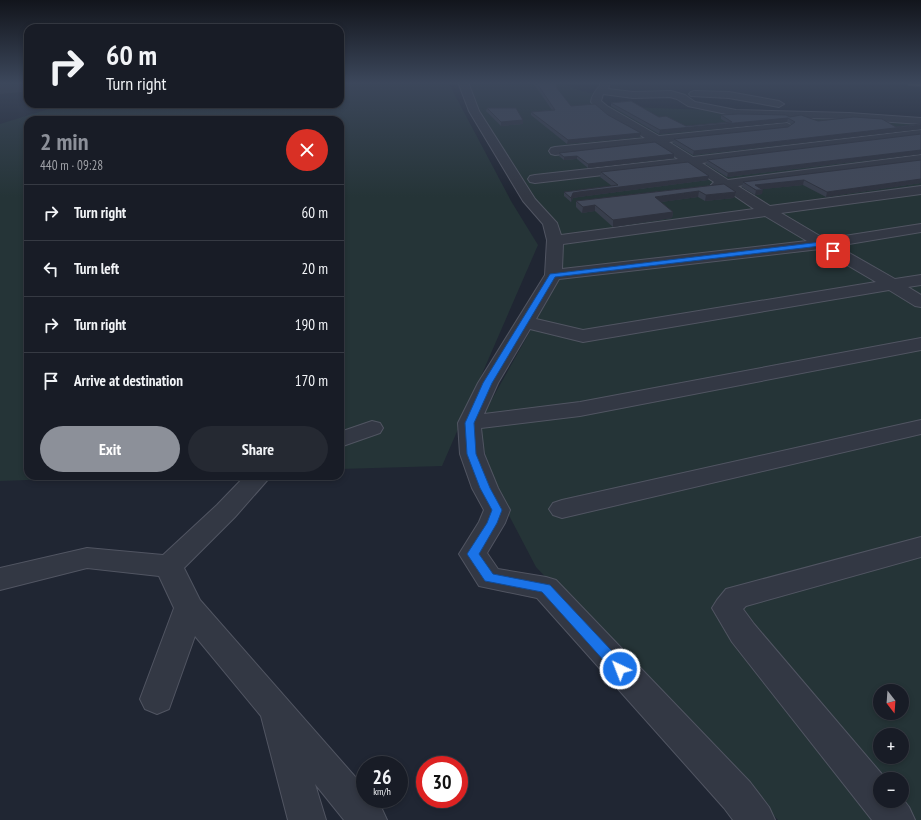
<!DOCTYPE html>
<html lang="en">
<head>
<meta charset="utf-8">
<style>
	:root { --surface:#181c26; --page:#252932; --text:#f1f3f6; --muted:#9fa1a7; --line:#363a43; --accent:#8c9099 }
	body { margin:0; font-family:"PT Sans Narrow",sans-serif; background:var(--page); color:var(--text); height:100vh; display:flex; flex-direction:column; font-size:15px; white-space:nowrap }
	* { box-sizing:border-box; margin:0 }
	p { font-size:13px; color:var(--muted) }
	.icon { flex:none; width:22px; height:22px; fill:none; stroke:currentColor; stroke-width:2; stroke-linecap:round; stroke-linejoin:round }
	.map { position:relative; flex:1; overflow:hidden }
	.side { position:absolute; left:24px; top:116px; width:320px; height:364px; display:flex; flex-direction:column; background:var(--surface); border-radius:12px; box-shadow:0 2px 6px #0003,0 0 0 1px var(--line) }
	.side>* { flex:none }
	.top-card { position:absolute; left:24px; top:24px; width:320px; height:84px; border-radius:12px; box-shadow:0 2px 6px #0003,0 0 0 1px var(--line); background:#181c26; color:var(--text); overflow:hidden }
	.needle { width:26px; rotate:163deg }
	.tools { position:absolute; left:873px; top:684px; display:grid; gap:8px }
	.tools a { display:grid; place-items:center; width:36px; height:36px; border-radius:50%; background:var(--surface); box-shadow:0 2px 6px #0003,0 0 0 1px var(--line); font-size:20px }
	.speed { position:absolute; left:356px; top:756px; display:flex; gap:8px; font-size:20px; font-weight:700; text-align:center }
	.speed>* { display:grid; place-content:center; width:52px; height:52px; border-radius:50%; background:var(--surface); box-shadow:0 2px 6px #0003,0 0 0 1px var(--line); line-height:1 }
	.speed small { font-size:10px; font-weight:400 }
	.speed .limit { border:6px solid #d22; background:#fff; color:#111 }
	.pin { position:absolute; display:grid; place-items:center; width:34px; height:34px; color:#fff; margin:-17px; border-radius:8px; box-shadow:0 2px 6px #0006 }
	.me { position:absolute; width:44px; margin:-22px; rotate:317deg; stroke-linejoin:round; filter:drop-shadow(0 0 3px #0008) }
	.turn { display:flex; align-items:center; gap:14px; height:84px; padding:0 16px; font-size:18px }
	.turn .icon { width:52px; height:52px; stroke-width:2.5 }
	.turn b { display:block; font-size:28px; line-height:34px }
	.round { display:grid; place-items:center; flex:none; width:42px; height:42px; border-radius:21px; background:var(--page) }
	.overview { display:flex; align-items:center; justify-content:space-between; height:68px; padding:0 16px }
	h1 { font-size:24px; font-weight:700; line-height:30px; color:var(--accent) }
	.button { display:flex; gap:8px; margin-top:auto; padding:8px 16px }
	.button a { flex:1; height:46px; border-radius:24px; background:var(--accent); color:#fff; font-size:16px; font-weight:700; line-height:46px; text-align:center }
	.button a+a { background:var(--page); color:var(--text) }
	ul { padding:0; list-style:none }
	li { display:flex; align-items:center; gap:12px; height:56px; padding:0 16px; border-top:1px solid var(--line) }
	li div { flex:1 }
	li b { display:block; font-size:15px }
	li em { font-style:normal }
	.map>svg:first-child { display:block }
	.green { fill:#253437; fill-rule:evenodd }
	.lines { fill:none; stroke-linecap:round; stroke-linejoin:round }
	.minor-casing { stroke:#515562; stroke-width:2 }
	.highway-casing { stroke:#3e424e; stroke-width:2 }
	.minor { fill:#333844; fill-rule:evenodd }
	.highway { fill:#6a6351; fill-rule:evenodd }
	.wall { fill:#383e4c }
	.shaded-wall { fill:#2e323e }
	.building { fill:#414858; stroke:#2e323e }
	.route { fill:#1a73e8; stroke:#114b97 }
</style>
</head>
<body>
<div class="map">
<svg width="921" height="820" viewBox="0 0 921 820">
	<rect width="100%" height="100%" fill="#202633"/>
	<g class="green">
		<polygon points="340,82 448,82 511,201 538,245 442,466 340,469 340,120 28,120 28,476 137,476 0,481 0,124 65,104 340,104"/>
		<path d="M467 82H561L578 90 595 94 602 106 921 118V820H778L536 567 492 483 478 424 561 276 560 250 534 202 481 114ZM880 691H902V713H880ZM880 735H902V757H880ZM880 779H902V801H880Z"/>
	</g>
	<g class="lines">
		<defs>
			<g id="minor">
				<path d="M458 82H468L479 111 535 199 557 223 561 235 754 209 723 188H713L711 185 714 182 688 165 535 183 530 182 528 179 530 176 535 175 678 159 655 144 555 155 551 154 549 151 551 148 555 147 645 138C629 128 602 116 591 102 592 95 595 91 600 86V82H610L608 89 633 92 671 91 685 95 695 102 736 110 849 113 921 118V124L849 119 736 116 688 106 677 99 670 97 633 98 603 94 601 101 607 106 659 136 787 123 793 126 787 129 669 142 693 157 921 130V136L702 163 728 180 921 155V163L738 186 770 206 921 186V194L781 213 825 239 921 224V232L837 246 895 279 921 275V285L908 287 921 295V307L915 306 889 290 583 342 530 329 498 383 484 414 580 402 921 338V350L580 416 481 428 484 454 498 488 510 510 505 523 487 553 498 569 546 577 556 580 750 782 769 807 775 820H733L724 808 537 598 479 586 459 554 479 522 484 510 472 488 460 454 458 423 478 383 545 275 547 240 543 224 523 201 469 111ZM765 216 807 241 562 269 563 244ZM820 249 876 282 583 330 536 319 559 279Z"/>
				<polygon points="694,91 729,92 779,101 784,104 779,107 729,98 691,96 689,94 691,92"/>
				<polygon points="921,420 921,434 562,518 553,515 549,509 553,503 562,500"/>
				<polygon points="372,421 380,423 383,428 380,433 340,447 340,432"/>
				<polygon points="245,476 271,476 235,517 184,568 200,600 365,788 365,799 375,799 381,807 387,820 344,820 315,784 326,820 288,820 261,716 195,636 169,709 157,714 145,709 140,699 174,608 159,576 87,568 0,590 0,568 87,548 163,555 217,505"/>
				<polygon points="921,537 921,557 746,606 743,609 754,624 886,779 880,779 880,801 902,801 902,798 909,807 915,820 872,820 732,642 712,608 717,600 726,589"/>
			</g>
			<polygon id="highway" points="904,82 921,82 921,86 909,85"/>
		</defs>
		<use href="#minor" class="minor-casing"/>
		<use href="#highway" class="highway-casing"/>
		<use href="#minor" class="minor"/>
		<use href="#highway" class="highway"/>
	</g>
	<g class="wall">
		<polygon points="534,82 556,82 557,88 571,106 608,115 640,137 567,144 531,115 531,112 552,110 534,84"/>
		<polygon points="611,103 659,117 686,126 726,122 721,119 721,115 790,117 818,121 896,127 921,124 921,129 693,155 673,143 674,139 788,127 792,124 787,122 659,134 611,106"/>
		<polygon points="487,108 523,120 523,124 501,126 486,111"/>
		<polygon points="921,134 921,154 727,177 706,164 707,160"/>
		<polygon points="559,153 674,158 588,168 577,159 564,160 559,156"/>
		<polygon points="921,160 921,183 826,197 803,185 762,189 762,194 755,195 742,187 743,182"/>
		<polygon points="601,172 708,180 579,197 573,198 571,202 564,196 564,192 612,186 600,177"/>
		<polygon points="724,184 736,192 734,198 705,201 698,197 661,202 673,212 672,218 613,227 595,211 582,213 576,207 576,201"/>
	</g>
	<g class="shaded-wall">
		<polygon points="0,82 26,82 22,92 0,94"/>
		<polygon points="788,118 787,122 659,134 660,130"/>
		<polygon points="523,120 523,124 501,126 501,122"/>
		<polygon points="921,125 921,129 693,155 694,151"/>
		<polygon points="641,133 640,137 567,144 568,140"/>
		<polygon points="921,150 921,154 727,177 728,173"/>
		<polygon points="674,154 674,158 588,168 588,164"/>
		<polygon points="577,156 577,159 564,160 564,157"/>
		<polygon points="709,176 708,180 579,197 573,198 571,202 571,198 573,193 579,192"/>
		<polygon points="921,179 921,183 826,197 827,192"/>
		<polygon points="804,180 803,185 754,190 755,185"/>
		<polygon points="756,190 763,190 762,194 755,195"/>
		<polygon points="699,191 698,197 654,203 655,197"/>
		<polygon points="736,192 734,198 705,201 706,195"/>
		<polygon points="595,205 595,211 582,213 583,207"/>
		<polygon points="673,212 672,218 613,227 613,220"/>
	</g>
	<g class="building">
		<polygon points="536,82 556,82 557,88 571,106 595,104 608,115 641,133 568,140 531,112 555,110"/>
		<polygon points="631,101 659,117 666,116 686,126 732,122 721,115 738,114 786,115 790,117 801,115 818,121 854,117 882,119 896,127 920,124 921,124 921,125 694,151 674,139 788,127 795,122 788,118 660,130 611,103"/>
		<polygon points="487,108 516,108 523,120 501,122"/>
		<polygon points="921,134 921,150 728,173 707,160"/>
		<polygon points="655,142 674,154 588,164 577,156 564,157 559,153"/>
		<polygon points="921,160 921,179 827,192 804,180 755,185 763,190 756,190 743,182"/>
		<polygon points="688,162 709,176 579,192 573,193 571,198 564,192 618,185 601,172"/>
		<polygon points="724,184 736,192 706,195 699,191 655,197 673,212 613,220 595,205 583,207 576,201"/>
	</g>
	<linearGradient id="sky" x2="0" y2="1"><stop stop-color="#12151c"/><stop offset="0.42" stop-color="#3c475b"/><stop offset="1" stop-color="#3c475b" stop-opacity="0"/></linearGradient>
	<rect width="921" height="197" fill="url(#sky)"/>
	<polygon class="route" points="821,242 837,251 831,252 820,246 555,277 492,383 474,423 476,454 490,488 502,510 497,523 479,554 493,574 550,585 625,665 627,669 625,673 620,674 615,673 542,592 485,581 467,554 487,523 492,510 480,488 467,454 465,423 483,383 550,274"/>
</svg>
<div class="tools">
<a><svg class="needle" viewBox="-14 -14 28 28"><path d="M0-13l5 13h-10z" fill="#e53935"/><path d="M0 13l5-13h-10z" fill="#9fa1a7"/></svg></a>
<a>+</a>
<a>−</a>
</div>
<div class="speed"><div>26<small>km/h</small></div><div class="limit">30</div></div>
<div class="pin" style="left:833px;top:251px;background:#d93025"><svg class="icon" aria-label="arrive" viewBox="0 0 24 24"><path d="M6 21V4h12l-3 4 3 4H6"/></svg></div>
<svg class="me" style="left:620px;top:669px" viewBox="-20 -20 40 40"><circle r="17" fill="#1a73e8" stroke="#fff" stroke-width="3"/><path d="M0-11L8 9 0 5-8 9z" fill="#fff"/></svg>
<div class="top-card">
<div class="turn"><svg class="icon" aria-label="right" viewBox="0 0 24 24"><path d="M7 20v-9h11M14 6l5 5-5 5"/></svg><div><b>60 m</b>Turn right</div></div>
</div>
<section class="side">
<div class="overview"><div><h1>2 min</h1><p>440 m · 09:28</p></div><a class="round" style="background:#d93025;color:#fff"><svg class="icon" aria-label="close" viewBox="0 0 24 24"><path d="M6 6l12 12M18 6L6 18"/></svg></a></div>
<ul>
<li><svg class="icon" aria-label="right" viewBox="0 0 24 24"><path d="M7 20v-9h11M14 6l5 5-5 5"/></svg><div><b>Turn right</b></div><em>60 m</em></li>
<li><svg class="icon" aria-label="left" viewBox="0 0 24 24"><path d="M17 20v-9H6M10 6l-5 5 5 5"/></svg><div><b>Turn left</b></div><em>20 m</em></li>
<li><svg class="icon" aria-label="right" viewBox="0 0 24 24"><path d="M7 20v-9h11M14 6l5 5-5 5"/></svg><div><b>Turn right</b></div><em>190 m</em></li>
<li><svg class="icon" aria-label="arrive" viewBox="0 0 24 24"><path d="M6 21V4h12l-3 4 3 4H6"/></svg><div><b>Arrive at destination</b></div><em>170 m</em></li>
</ul>
<div class="button"><a>Exit</a><a>Share</a></div>
</section>
</div>
</body>
</html>
